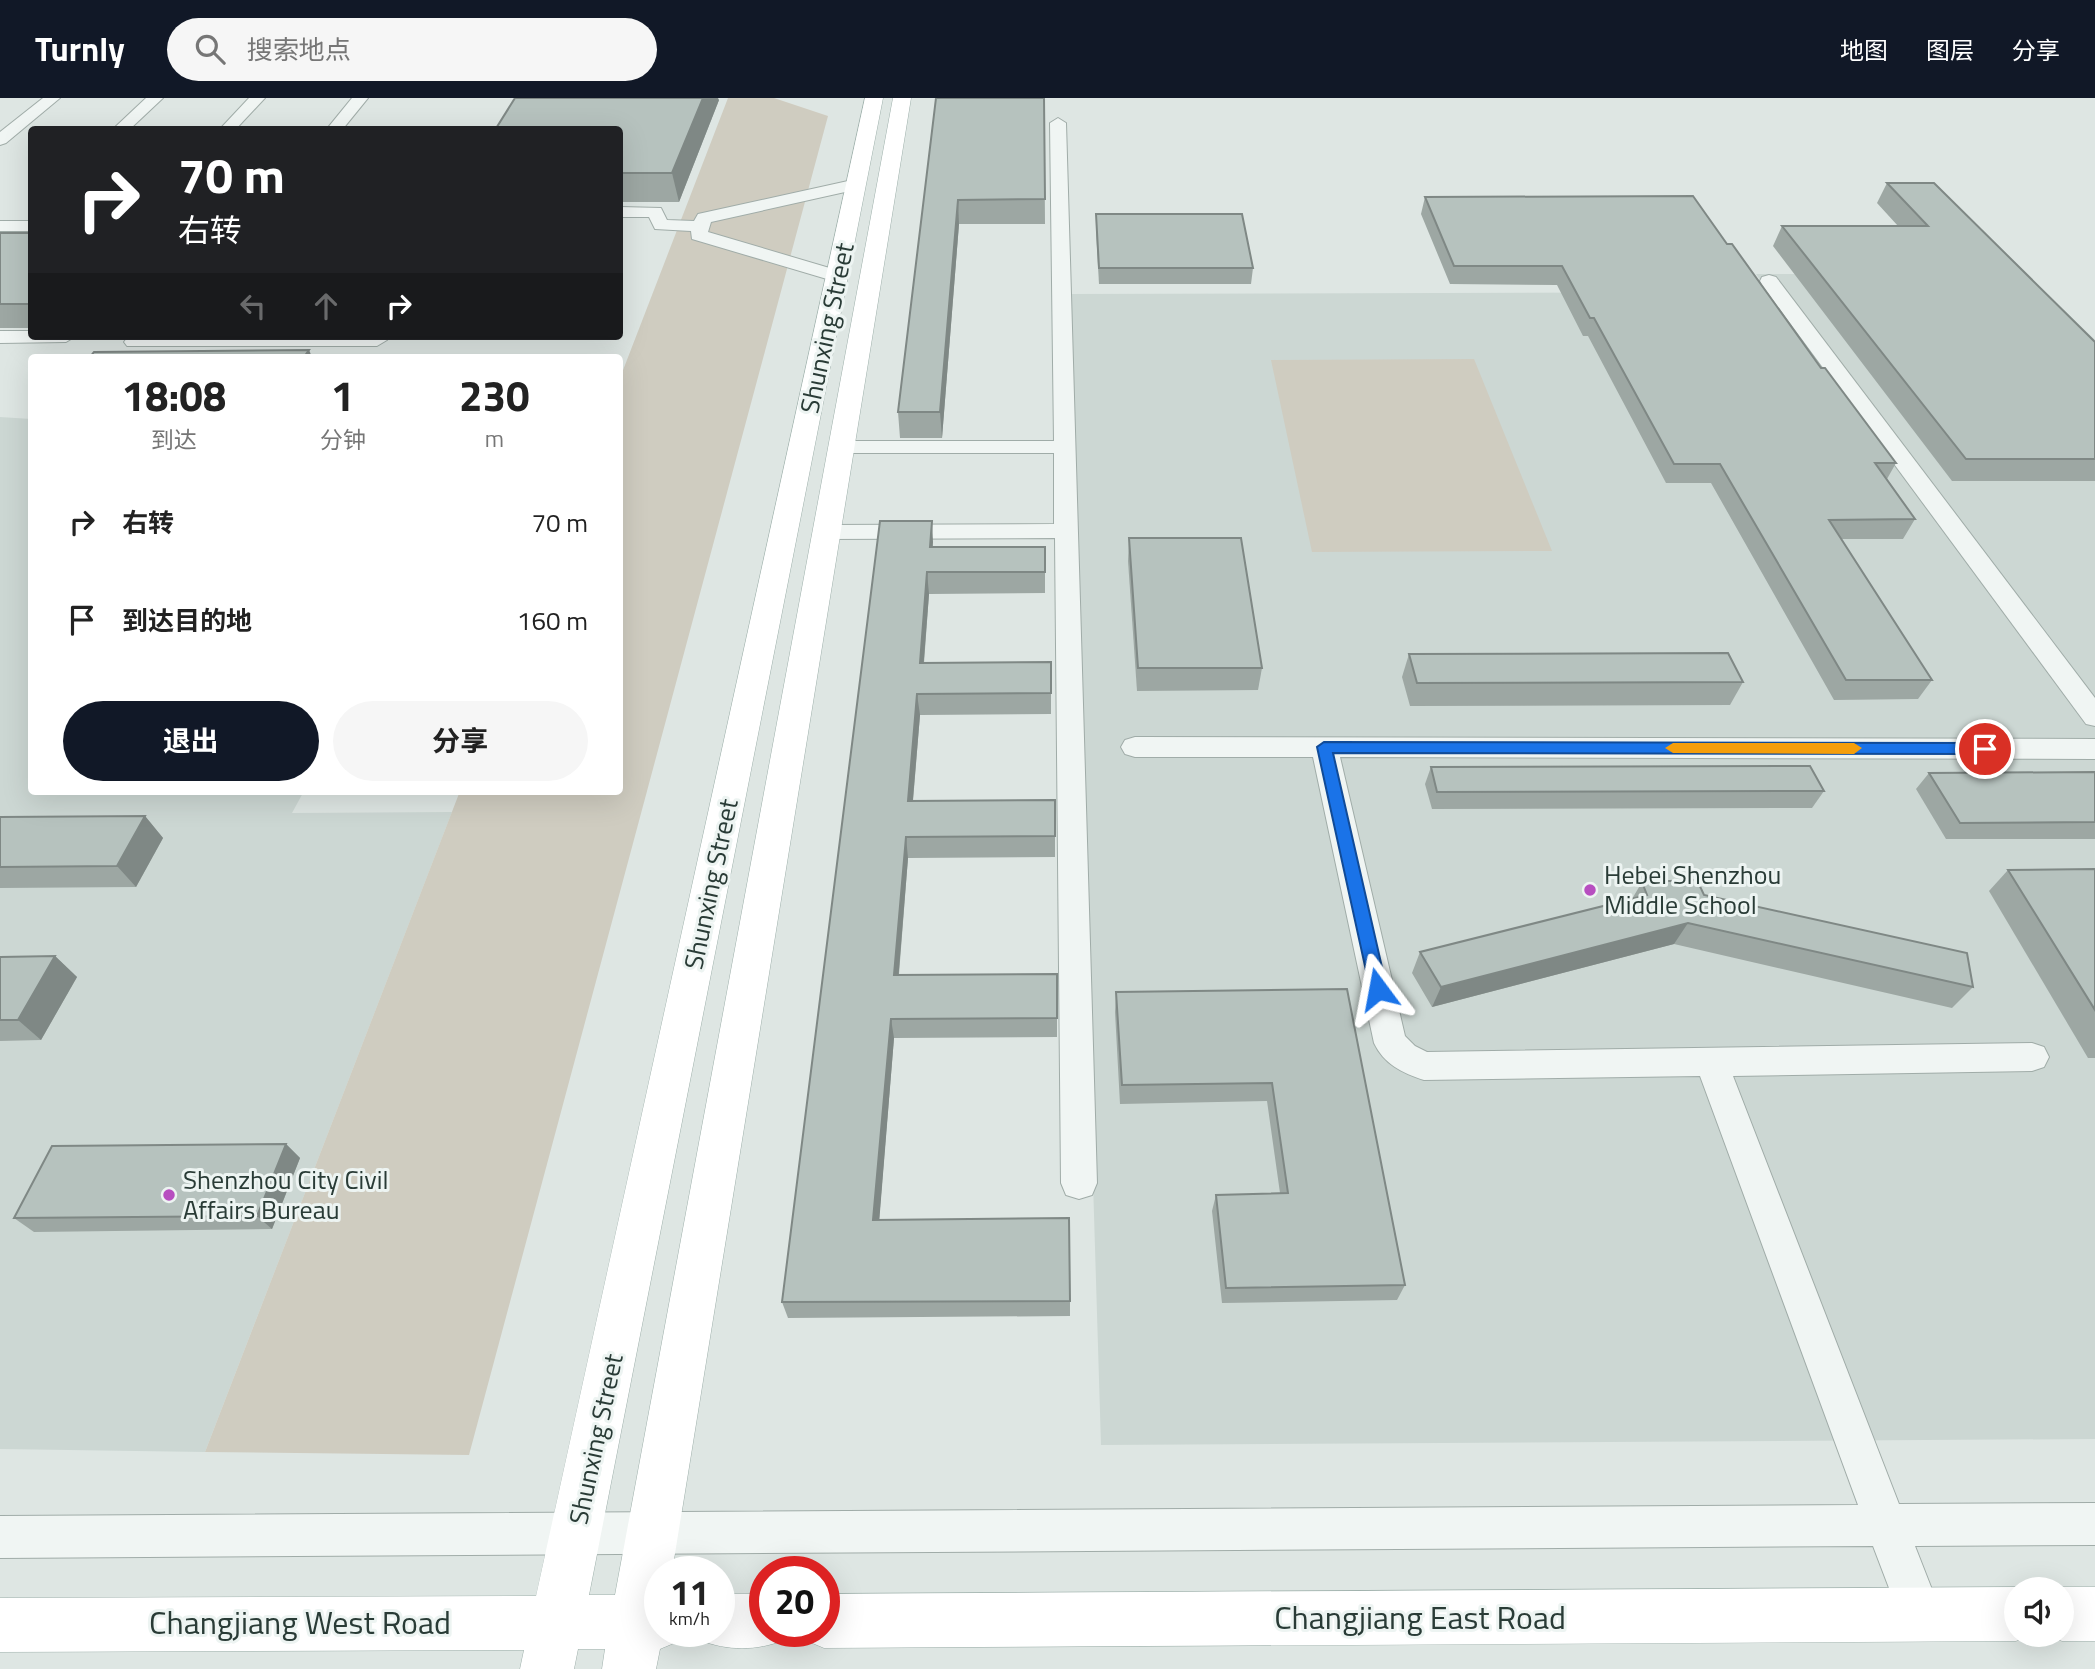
<!DOCTYPE html>
<html lang="zh">
<head>
<meta charset="utf-8">
<style>
	:root { --surface:#fff; --page:#f6f6f6; --text:#222; --muted:#767676; --accent:#111827 }
	body { margin:0; font-family:"Titillium Web","Noto Sans SC",sans-serif; background:var(--page); color:var(--text); height:100vh; display:flex; flex-direction:column; font-size:26px; white-space:nowrap }
	* { box-sizing:border-box; margin:0 }
	p { font-size:23px; color:var(--muted) }
	.icon { flex:none; width:38px; height:38px; fill:none; stroke:currentColor; stroke-width:2; stroke-linecap:round; stroke-linejoin:round }
	.map { position:relative; flex:1; overflow:hidden }
	.drawer { position:absolute; left:28px; top:256px; width:595px; height:441px; display:flex; flex-direction:column; background:var(--surface); border-radius:7px; box-shadow:0 7px 28px #0002 }
	.drawer>* { flex:none }
	.hud { position:absolute; left:28px; top:28px; width:595px; height:214px; border-radius:7px; box-shadow:0 7px 28px #0002; background:#202124; color:#fff; overflow:hidden }
	.buttons { position:absolute; left:2004px; top:1479px; display:grid; gap:14px }
	.buttons a { display:grid; place-items:center; width:70px; height:70px; border-radius:50%; background:var(--surface); box-shadow:0 7px 28px #0002; font-size:35px }
	.speed { position:absolute; left:644px; top:1458px; display:flex; gap:14px; font-size:35px; font-weight:700; text-align:center }
	.speed>* { display:grid; place-content:center; width:91px; height:91px; border-radius:50%; background:var(--surface); box-shadow:0 7px 28px #0002; line-height:1 }
	.speed small { font-size:18px; font-weight:400 }
	.speed .limit { border:10px solid #d22; background:#fff; color:#111 }
	.pin { position:absolute; display:grid; place-items:center; width:60px; height:60px; color:#fff; margin:-30px; border:4px solid #fff; border-radius:50%; box-shadow:0 2px 7px #0007 }
	.me { position:absolute; width:77px; margin:-38px; rotate:347deg; stroke-linejoin:round; filter:drop-shadow(0 0 5px #0008) }
	.turn { display:flex; align-items:center; gap:24px; height:147px; padding:0 35px; font-size:32px }
	.turn .icon { width:91px; height:91px; stroke-width:2.5 }
	.turn b { display:block; font-size:49px; line-height:60px }
	.lanes { display:flex; align-items:center; height:66px; padding:0 35px; background:#0003; justify-content:center; gap:35px; direction:ltr }
	.lanes .off { opacity:.35 }
	.eta { display:flex; justify-content:space-evenly; align-items:center; height:119px; text-align:center }
	.eta b { font-size:42px; font-weight:700; line-height:49px }
	.primary-button { display:flex; gap:14px; margin-top:auto; padding:14px 35px }
	.primary-button a { flex:1; height:80px; border-radius:42px; background:var(--accent); color:#fff; font-size:28px; font-weight:700; line-height:80px; text-align:center }
	.primary-button a+a { background:var(--page); color:var(--text) }
	ul { padding:0; list-style:none }
	li { display:flex; align-items:center; gap:21px; height:98px; padding:0 35px }
	li div { flex:1 }
	li b { display:block; font-size:26px }
	li em { font-style:normal }
	header { display:flex; align-items:center; gap:42px; box-sizing:border-box; height:98px; padding:0 35px; background:var(--accent); color:#fff }
	header strong { font-size:33px }
	nav { display:flex; gap:38px; margin-inline-start:auto; font-size:24px }
	.search { width:490px; height:63px; background:var(--page); display:flex; align-items:center; gap:18px; box-sizing:border-box; padding:0 24px; border-radius:38px; color:var(--muted); font-size:26px }
	.map>svg:first-child { display:block }
	.built { fill:#ccd7d3 }
	.green { fill:#cfccc0 }
	.lines { fill:none; stroke-linecap:round; stroke-linejoin:round }
	.minor-casing { stroke:#a0aca8; stroke-width:2 }
	.major-casing { stroke:#9eb0ab; stroke-width:1 }
	.minor { fill:#f0f5f3; fill-rule:evenodd }
	.major { fill:#fff; fill-rule:evenodd }
	.wall { fill:#9da7a3 }
	.shaded-wall { fill:#7f8885 }
	.building { fill:#b6c2be; stroke:#7f8885; stroke-width:2 }
	.route { fill:#1a73e8; stroke:#114b97; stroke-width:2 }
	.slow { fill:#f59e0b }
	.poi-dot { fill:#b74ec0; stroke:#edf4f2; stroke-width:2.5 }
	.labels { text-anchor:middle; stroke-width:6; stroke-linejoin:round; paint-order:stroke }
	.street-label { font-size:26px; fill:#293b36; stroke:#edf4f2 }
	.poi-label { font-size:26px; fill:#293b36; stroke:#edf4f2; text-anchor:start }
	.near-street-label { font-size:32px; fill:#293b36; stroke:#edf4f2 }
</style>
</head>
<body>
<header>
<strong>Turnly</strong>
<div class="search"><svg class="icon" aria-label="search" viewBox="0 0 24 24"><circle cx="10" cy="10" r="6"/><path d="M15 15l6 6"/></svg>搜索地点</div>
<nav><a>地图</a><a>图层</a><a>分享</a></nav>
</header>
<div class="map">
<svg width="2095" height="1571" viewBox="0 0 2095 1571">
	<rect width="100%" height="100%" fill="#dee6e3"/>
	<g class="built">
		<polygon points="1756,176 2027,176 2095,242 2095,1341 1101,1347 1066,196 1768,194"/>
		<polygon points="0,319 31,321 32,693 304,693 292,715 452,714 205,1354 0,1351"/>
	</g>
	<g class="green">
		<polygon points="728,0 774,0 828,18 469,1357 205,1354 460,693 620,693 620,280"/>
		<polygon points="1474,261 1552,453 1312,454 1271,262"/>
	</g>
	<g class="lines">
		<defs>
			<g id="minor">
				<polygon points="43,0 60,0 6,45 0,47 0,34"/>
				<polygon points="146,0 163,0 129,32 112,32"/>
				<polygon points="249,0 265,0 235,32 219,32"/>
				<polygon points="352,0 368,0 342,32 326,32"/>
				<polygon points="1058,20 1066,25 1097,1085 1092,1097 1079,1101 1066,1097 1061,1085 1055,440 827,441 819,439 815,434 819,429 827,427 1054,426 1054,355 841,355 833,354 830,349 833,344 841,343 1054,343 1050,25"/>
				<polygon points="857,81 865,86 863,90 711,124 708,134 843,174 846,178 837,184 692,141 691,133 655,131 649,119 620,119 620,109 661,110 667,122 694,123 698,116"/>
				<rect x="0" y="123" width="32" height="10"/>
				<polygon points="1769,177 1776,179 2095,600 2095,628 2086,626 1762,187 1760,183 1762,179"/>
				<polygon points="0,233 32,233 32,238 76,238 66,244 0,245"/>
				<polygon points="134,238 384,238 387,242 377,248 127,248 124,244 127,240"/>
				<path d="M1135 639 2095 641V661L1340 659 1405 938 1415 948 1427 954 2032 945 2044 949 2049 959 2044 969 2032 973 1733 978 1899 1406 2095 1405V1447L1915 1448 1942 1517 1935 1532 1920 1539 1905 1532 1873 1448 0 1460V1418L1858 1407 1700 978 1424 982C1402 975 1384 966 1374 945L1313 659H1135L1125 656 1121 649 1125 642Z"/>
			</g>
			<g id="major">
				<polygon points="865,0 883,0 589,1497 615,1497 893,0 911,0 672,1474 660,1474 660,1533 683,1533 679,1543 660,1551 656,1571 602,1571 605,1551 578,1551 574,1571 520,1571 524,1552 0,1554 0,1500 536,1498"/>
				<polygon points="2016,1489 2020,1491 2016,1491 2016,1536 2031,1536 2016,1543 824,1550 805,1542 801,1533 824,1533 824,1496"/>
				<polygon points="2062,1489 2095,1489 2095,1543 2062,1543 2047,1536 2062,1536 2062,1491 2058,1491"/>
				<path d="M719 1496H765V1533H788L784 1542C757 1553 727 1553 700 1542L696 1533H719Z"/>
			</g>
		</defs>
		<use href="#minor" class="minor-casing"/>
		<use href="#major" class="major-casing"/>
		<use href="#minor" class="minor"/>
		<use href="#major" class="major"/>
	</g>
	<g class="wall">
		<polygon points="936,0 1044,0 1045,126 959,126 942,340 900,340 898,314"/>
		<polygon points="719,2 679,104 620,104 620,32"/>
		<polygon points="1887,85 2095,244 2095,383 1952,383 1773,148 1782,128 1898,128 1877,105"/>
		<polygon points="1425,99 1727,146 1821,270 1896,365 1887,381 1915,421 1903,441 1841,441 1932,582 1918,601 1834,602 1711,385 1666,385 1588,238 1583,238 1557,187 1450,186 1421,116"/>
		<polygon points="1096,116 1253,170 1251,186 1099,186 1096,132"/>
		<rect x="0" y="135" width="32" height="95"/>
		<polygon points="1129,440 1262,570 1258,592 1137,593 1128,463"/>
		<polygon points="933,444 933,449 1045,449 1045,495 929,496 924,565 1051,564 1051,616 920,617 913,703 1055,702 1055,759 908,760 899,876 1057,876 1057,939 894,940 879,1122 1070,1203 1070,1218 788,1220 782,1204"/>
		<polygon points="1409,556 1743,584 1730,607 1410,608 1402,579"/>
		<polygon points="1431,669 1824,693 1812,710 1432,711 1425,686"/>
		<polygon points="2095,674 2095,741 1946,741 1916,691 1929,675"/>
		<polygon points="145,718 163,740 136,789 0,790 0,719"/>
		<polygon points="2095,771 2095,960 2088,960 1989,793 2008,772"/>
		<polygon points="1642,784 1704,797 1973,889 1952,910 1674,846 1432,909 1412,875 1420,854 1632,801"/>
		<polygon points="55,858 77,879 41,942 0,943 0,859"/>
		<polygon points="1347,891 1405,1187 1397,1202 1222,1205 1212,1113 1216,1097 1280,1095 1267,1003 1120,1006 1115,914 1116,894"/>
		<polygon points="286,1046 300,1060 272,1131 34,1134 14,1120"/>
	</g>
	<g class="shaded-wall">
		<polygon points="703,0 718,0 719,2 679,104 672,75"/>
		<polygon points="958,102 959,126 942,340 940,314"/>
		<polygon points="309,252 312,259 304,259"/>
		<polygon points="932,423 933,444 931,471 930,449"/>
		<polygon points="927,474 929,496 922,586 920,565"/>
		<polygon points="917,596 920,617 911,724 908,703"/>
		<polygon points="145,718 163,740 136,789 117,768"/>
		<polygon points="906,739 908,760 897,896 894,877"/>
		<polygon points="1688,825 1674,846 1432,909 1441,889"/>
		<polygon points="55,858 77,879 41,942 18,922"/>
		<polygon points="891,921 894,940 878,1138 873,1122"/>
		<polygon points="286,1046 300,1060 272,1131 257,1118"/>
	</g>
	<g class="building">
		<polygon points="515,0 703,0 672,75 620,75 620,32 495,32"/>
		<polygon points="936,0 1044,0 1045,101 958,102 940,314 898,314"/>
		<polygon points="1887,85 1934,85 2095,244 2095,361 1966,361 1782,128 1928,128"/>
		<polygon points="1693,98 1727,146 1732,146 1821,270 1825,270 1896,365 1875,365 1915,421 1829,422 1932,582 1846,582 1720,366 1674,366 1594,220 1590,220 1562,168 1454,168 1425,99"/>
		<polygon points="1096,116 1242,116 1253,170 1099,170"/>
		<rect x="0" y="135" width="32" height="71"/>
		<polygon points="309,252 304,259 90,259 94,254"/>
		<polygon points="880,423 932,423 930,449 1045,449 1045,474 927,474 920,565 1051,564 1051,595 917,596 908,703 1055,702 1055,738 906,739 894,877 1057,876 1057,920 891,921 873,1122 1069,1120 1070,1203 782,1204"/>
		<polygon points="1129,440 1241,440 1262,570 1138,570"/>
		<polygon points="1728,555 1743,584 1417,585 1409,556"/>
		<polygon points="1810,668 1824,693 1437,694 1431,669"/>
		<polygon points="2095,674 2095,724 1960,725 1929,675"/>
		<polygon points="145,718 117,768 0,769 0,719"/>
		<polygon points="2095,771 2095,912 2008,772"/>
		<polygon points="1697,782 1704,797 1967,855 1973,889 1688,825 1441,889 1420,854 1647,797 1642,784"/>
		<polygon points="55,858 18,922 0,922 0,859"/>
		<polygon points="1347,891 1405,1187 1226,1190 1216,1097 1288,1095 1272,985 1122,987 1116,894"/>
		<polygon points="286,1046 257,1118 14,1120 52,1048"/>
	</g>
	<polygon class="route" points="1324,644 1985,645 1992,651 1985,656 1333,655 1387,891 1384,896 1372,896 1370,891 1317,649"/>
	<polygon class="slow" points="1673,645 1854,645 1862,650 1854,656 1673,655 1665,650"/>
	<g class="poi-dot">
		<circle cx="1590" cy="792" r="7"/>
		<circle cx="169" cy="1097" r="7"/>
	</g>
	<g class="labels">
		<g class="street-label">
			<text transform="translate(827 230) rotate(-78)" y="9">Shunxing Street</text>
			<text transform="translate(711 786) rotate(-78)" y="9">Shunxing Street</text>
			<text transform="translate(596 1341) rotate(-78)" y="9">Shunxing Street</text>
		</g>
		<g class="poi-label">
			<text x="1604" y="786">Hebei Shenzhou<tspan x="1604" dy="30">Middle School</tspan></text>
			<text x="183" y="1091">Shenzhou City Civil<tspan x="183" dy="30">Affairs Bureau</tspan></text>
		</g>
		<g class="near-street-label">
			<text x="1420" y="1531">Changjiang East Road</text>
			<text x="300" y="1536">Changjiang West Road</text>
		</g>
	</g>
</svg>
<div class="buttons">
<a><svg class="icon" aria-label="sound" viewBox="0 0 24 24"><path d="M4 9h4l5-4v14l-5-4H4zM17 9q2 3 0 6"/></svg></a>
</div>
<div class="speed"><div>11<small>km/h</small></div><div class="limit">20</div></div>
<div class="pin" style="left:1985px;top:651px;background:#d93025"><svg class="icon" aria-label="arrive" viewBox="0 0 24 24"><path d="M6 21V4h12l-3 4 3 4H6"/></svg></div>
<svg class="me" style="left:1378px;top:891px" viewBox="-20 -20 40 40"><path d="M0-17L14 15 0 8-14 15z" fill="#1a73e8" stroke="#fff" stroke-width="4"/></svg>
<div class="hud">
<div class="turn"><svg class="icon" aria-label="right" viewBox="0 0 24 24"><path d="M7 20v-9h11M14 6l5 5-5 5"/></svg><div><b>70 m</b>右转</div></div>
<div class="lanes"><svg class="icon off" aria-label="left" viewBox="0 0 24 24"><path d="M17 20v-9H6M10 6l-5 5 5 5"/></svg><svg class="icon off" aria-label="ahead" viewBox="0 0 24 24"><path d="M12 20V5M6 11l6-6 6 6"/></svg><svg class="icon" aria-label="right" viewBox="0 0 24 24"><path d="M7 20v-9h11M14 6l5 5-5 5"/></svg></div>
</div>
<section class="drawer">
<div class="eta">
<div><b>18:08</b><p>到达</p></div>
<div><b>1</b><p>分钟</p></div>
<div><b>230</b><p>m</p></div>
</div>
<ul>
<li><svg class="icon" aria-label="right" viewBox="0 0 24 24"><path d="M7 20v-9h11M14 6l5 5-5 5"/></svg><div><b>右转</b></div><em>70 m</em></li>
<li><svg class="icon" aria-label="arrive" viewBox="0 0 24 24"><path d="M6 21V4h12l-3 4 3 4H6"/></svg><div><b>到达目的地</b></div><em>160 m</em></li>
</ul>
<div class="primary-button"><a>退出</a><a>分享</a></div>
</section>
</div>
</body>
</html>
